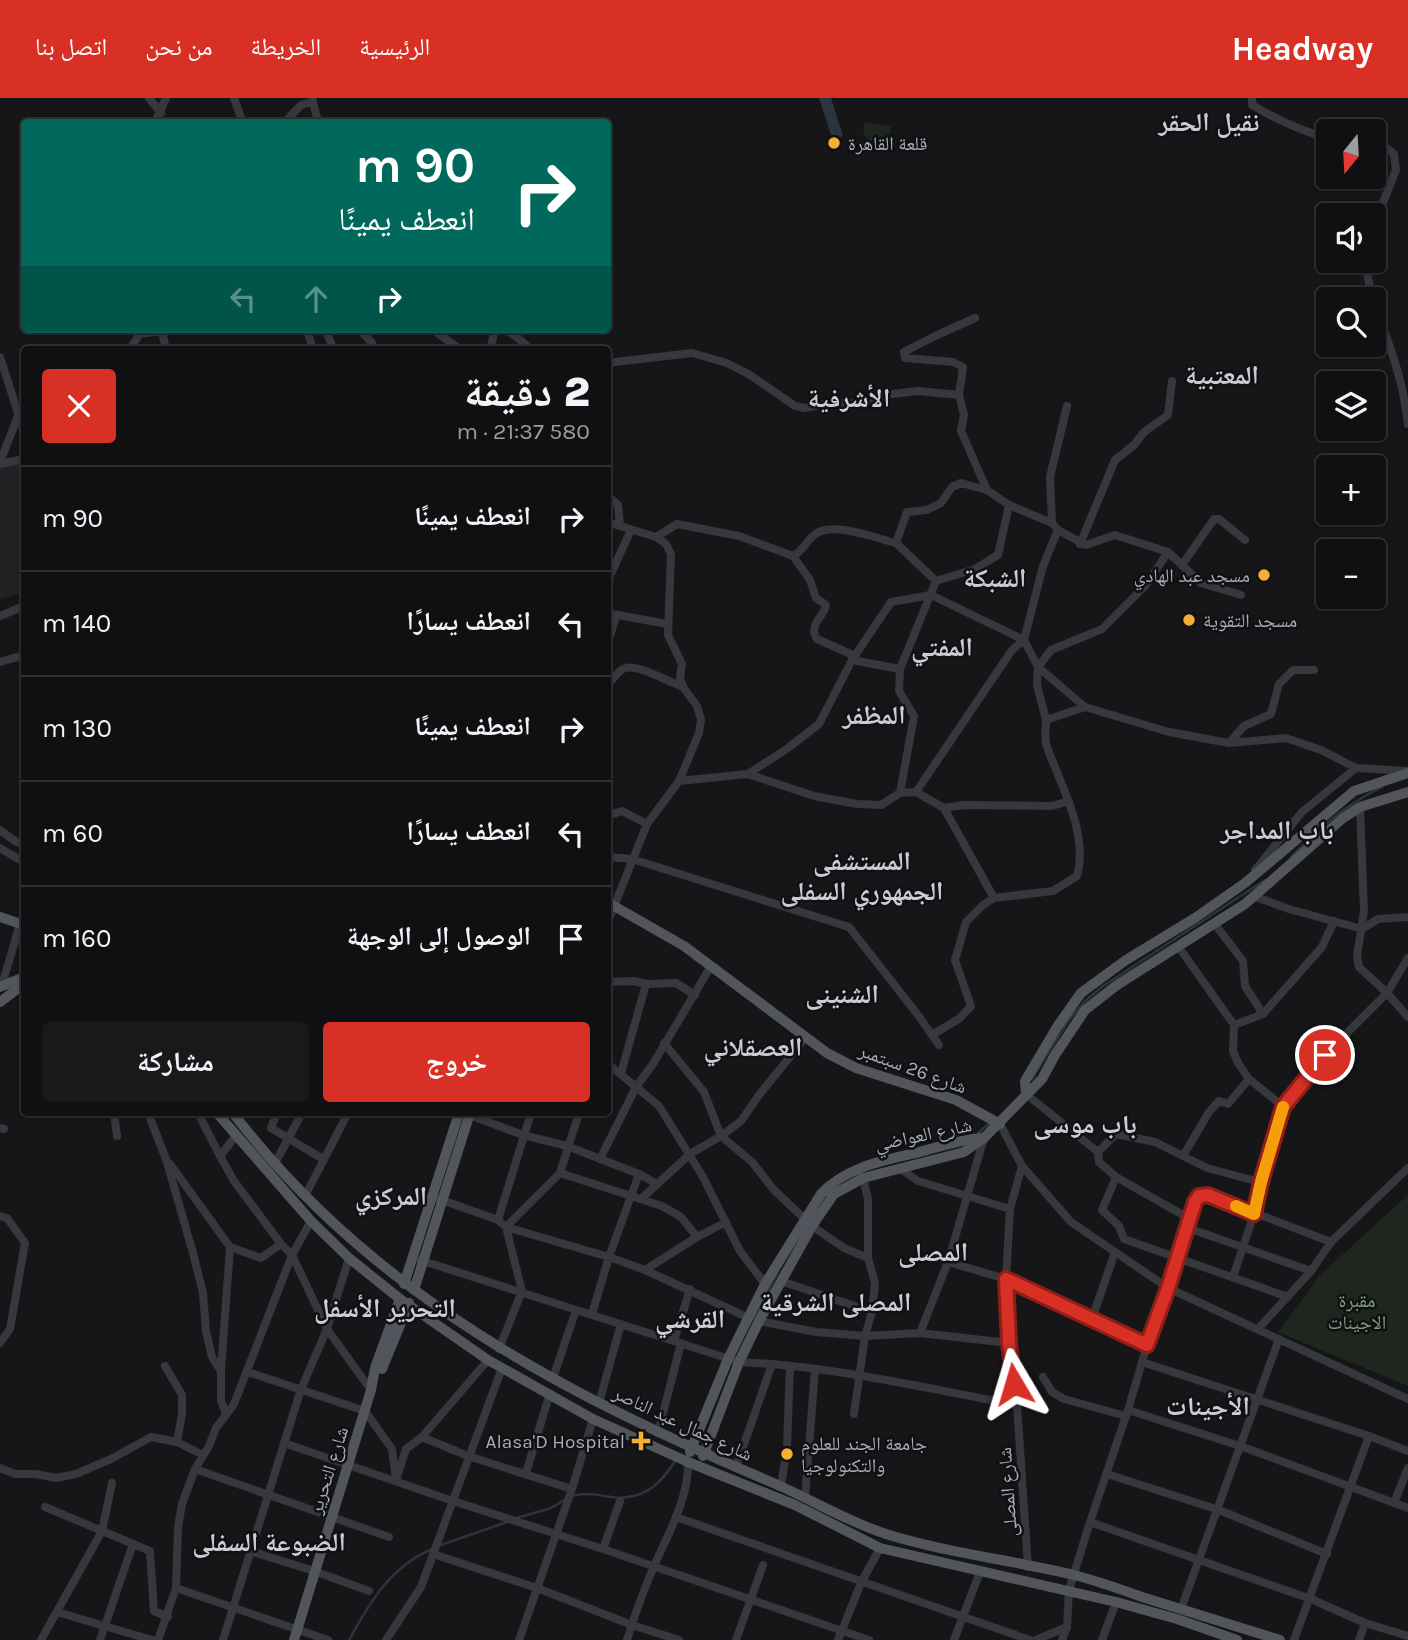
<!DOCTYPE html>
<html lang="ar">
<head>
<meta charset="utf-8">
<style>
	:root { --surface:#101012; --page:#19191b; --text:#f1f3f6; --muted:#9c9d9f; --line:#303032; --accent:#d93025 }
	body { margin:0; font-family:Karla,"Noto Naskh Arabic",sans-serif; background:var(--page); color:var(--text); direction:rtl; height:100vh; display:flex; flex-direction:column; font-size:26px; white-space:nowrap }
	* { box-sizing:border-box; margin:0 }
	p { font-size:23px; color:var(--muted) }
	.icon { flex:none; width:38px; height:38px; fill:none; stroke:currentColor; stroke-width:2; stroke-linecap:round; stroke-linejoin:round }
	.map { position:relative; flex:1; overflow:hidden; direction:ltr }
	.drawer { position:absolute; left:21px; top:248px; width:590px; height:770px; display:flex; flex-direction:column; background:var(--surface); border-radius:7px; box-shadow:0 2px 5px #0004,0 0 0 2px var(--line); direction:rtl }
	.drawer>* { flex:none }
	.guide { position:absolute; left:21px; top:21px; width:590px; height:214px; border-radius:7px; box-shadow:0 2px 5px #0004,0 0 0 2px var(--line); direction:rtl; background:#00695c; color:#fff; overflow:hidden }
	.needle { width:46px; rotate:198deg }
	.fabs { position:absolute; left:1316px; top:21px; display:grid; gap:14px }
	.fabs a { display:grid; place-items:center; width:70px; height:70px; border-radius:7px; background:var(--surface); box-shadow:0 2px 5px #0004,0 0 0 2px var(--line); font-size:35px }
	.pin { position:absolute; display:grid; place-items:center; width:60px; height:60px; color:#fff; margin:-30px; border:4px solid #fff; border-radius:50%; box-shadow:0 2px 7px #0007 }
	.me { position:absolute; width:77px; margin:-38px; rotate:353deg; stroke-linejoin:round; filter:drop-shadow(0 0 5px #0008) }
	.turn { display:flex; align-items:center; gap:24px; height:147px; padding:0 21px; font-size:32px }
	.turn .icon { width:91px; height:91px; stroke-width:2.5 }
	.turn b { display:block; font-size:49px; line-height:60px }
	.lanes { display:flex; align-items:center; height:66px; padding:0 21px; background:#0003; justify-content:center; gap:35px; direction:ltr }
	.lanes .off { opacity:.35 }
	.round { display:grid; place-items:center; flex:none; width:74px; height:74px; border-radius:7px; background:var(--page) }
	.summary { display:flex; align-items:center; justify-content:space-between; height:119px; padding:0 21px }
	h1 { font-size:42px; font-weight:800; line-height:52px }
	.cta { display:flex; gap:14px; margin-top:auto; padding:14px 21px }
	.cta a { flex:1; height:80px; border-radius:7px; background:var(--accent); color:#fff; font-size:28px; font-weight:800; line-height:80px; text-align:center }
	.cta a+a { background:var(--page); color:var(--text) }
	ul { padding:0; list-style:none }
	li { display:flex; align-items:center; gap:21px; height:105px; padding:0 21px; border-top:2px solid var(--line) }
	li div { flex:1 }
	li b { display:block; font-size:26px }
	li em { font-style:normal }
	header { display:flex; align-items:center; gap:42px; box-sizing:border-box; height:98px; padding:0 35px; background:var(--accent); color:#fff }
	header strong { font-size:33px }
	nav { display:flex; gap:38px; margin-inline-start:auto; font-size:24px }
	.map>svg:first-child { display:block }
	.built { fill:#222225 }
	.green { fill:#1e261f }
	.water { fill:#2c353c }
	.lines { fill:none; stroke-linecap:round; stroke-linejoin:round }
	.stream { stroke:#2c353c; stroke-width:2.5 }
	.minor { stroke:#37383d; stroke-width:8 }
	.major { stroke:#53555c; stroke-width:10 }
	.route-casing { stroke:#8d1f18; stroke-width:18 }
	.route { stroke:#d93025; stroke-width:12 }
	.slow { stroke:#f59e0b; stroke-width:12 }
	.poi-dot { fill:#f2b134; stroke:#111113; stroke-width:2.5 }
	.labels { text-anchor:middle; stroke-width:5; stroke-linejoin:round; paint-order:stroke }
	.poi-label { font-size:19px; fill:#a8adb8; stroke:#111113; text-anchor:start }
	.street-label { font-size:19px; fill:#a8adb8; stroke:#111113 }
	.park-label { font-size:19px; fill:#7fa381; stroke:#111113 }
	.district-label { font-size:26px; font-weight:bold; fill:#c9ccd4; stroke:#111113 }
</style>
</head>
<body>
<header>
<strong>Headway</strong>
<nav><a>الرئيسية</a><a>الخريطة</a><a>من نحن</a><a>اتصل بنا</a></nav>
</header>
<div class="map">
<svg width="1408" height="1542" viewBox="0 0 1408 1542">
	<rect width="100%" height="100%" fill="#161618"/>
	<polygon class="built" points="24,363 24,494 0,501 0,370"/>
	<g class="green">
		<polygon points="865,24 891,28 890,38 870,47 863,33"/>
		<polygon points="1408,1097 1408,1288 1278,1234 1319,1178"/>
	</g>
	<polygon class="water" points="819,0 831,0 843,38 836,41 831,37"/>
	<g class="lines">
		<g class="stream">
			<path d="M1291 759C1319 730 1345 707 1382 689"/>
			<polyline points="1032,981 1069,922 1085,903 1103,888 1265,782"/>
			<polyline points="978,1035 991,1024"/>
			<polyline points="754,1220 777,1176"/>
			<path d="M572 1398C586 1394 596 1397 611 1399 641 1403 660 1388 675 1363"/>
			<polyline points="517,1420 551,1410 566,1401"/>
			<polyline points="438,1448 507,1424"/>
			<path d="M349 1542C370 1504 390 1469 432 1451"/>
		</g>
		<g class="minor">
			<polyline points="149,0 161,15"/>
			<polyline points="234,0 241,20 246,24"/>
			<polyline points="312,0 318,24"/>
			<path d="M1252 0V7C1276 21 1301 33 1328 40"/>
			<polyline points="155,24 166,0"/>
			<polyline points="285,24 301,7 312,4"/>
			<polyline points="1374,45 1380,45 1394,56 1396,72 1374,127"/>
			<polyline points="1365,163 1372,201"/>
			<path d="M1374 206C1390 248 1403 281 1408 326"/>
			<polyline points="975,220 935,238 904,254 905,260 953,264 963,269 959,297 964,317 961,333 987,392"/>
			<polyline points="307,231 313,252"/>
			<polyline points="325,231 334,252"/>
			<polyline points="359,231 372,245"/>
			<polyline points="432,231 461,252"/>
			<path d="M500 231C513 234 522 243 531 252"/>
			<polyline points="129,252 140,236 162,233 166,252"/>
			<polyline points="490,252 495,231"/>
			<polyline points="0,259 24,334"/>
			<polyline points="607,265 692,255 727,265 750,277 795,308 805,310 831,305 856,305 884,297 918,293 959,297"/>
			<polyline points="0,364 18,318"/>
			<polyline points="0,366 24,361"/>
			<polyline points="607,397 618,407 620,428"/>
			<path d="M607 424 656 439 677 426 739 438 793 458C803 453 808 440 817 435 835 424 875 440 896 445L907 414 927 412 941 405 952 389 961 385 987 392 1009 407 1052 425 1058 432"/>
			<polyline points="1052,425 1050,379 1067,308"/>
			<polyline points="656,439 666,446 671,456 668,537 682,566 680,581 683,589 697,608 701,622 699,635 679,683"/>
			<polyline points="896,445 936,483"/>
			<polyline points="1080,446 1115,362 1134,347 1144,334 1168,317 1172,283"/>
			<path d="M793 458 810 482 816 500 826 507C823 520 808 527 817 541L855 558"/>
			<polyline points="1182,467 1214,421 1219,421 1245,442"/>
			<polyline points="607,484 631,432"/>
			<polyline points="607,515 667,526"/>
			<polyline points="0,518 24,508"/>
			<polyline points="607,548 616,518"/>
			<polyline points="852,562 900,571"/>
			<polyline points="0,564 24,557"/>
			<path d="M607 588C612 583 617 574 623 571 636 564 668 584 683 589"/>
			<polyline points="1085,609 1046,622 1037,587 1038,569 1085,609 1169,634 1229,645 1286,640 1321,652 1356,670 1408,673"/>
			<polyline points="1229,645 1244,628 1271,616 1279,586 1293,572 1314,572"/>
			<polyline points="748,676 814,698 857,706 881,707 900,695 916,694 1012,552 1024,542 1043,468 1058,432 1086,447 1115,437 1168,454 1201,485 1241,497"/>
			<polyline points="916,694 944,710 963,707 1052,708 1069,703"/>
			<polyline points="900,695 914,618 899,593 900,571 936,483 975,471 998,457 1009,407"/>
			<polyline points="1360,709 1364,813 1357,858 1359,869 1387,895 1408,919"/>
			<polyline points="944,710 994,800"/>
			<polyline points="607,718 622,713 647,726"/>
			<polyline points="0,732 15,743 24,747"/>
			<polyline points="0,750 24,764"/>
			<polyline points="607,759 632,761 849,829 918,917 939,947"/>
			<polyline points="1255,772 1302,714 1356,670"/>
			<polyline points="1253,798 1289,811 1362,831 1378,821 1408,819"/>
			<polyline points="1214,825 1243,863 1245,888 1263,916"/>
			<polyline points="607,826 647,726 679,683 748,676 788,650 819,626 852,562 891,504 931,497 1024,542 1038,569 1051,552 1102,531 1146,487 1168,454"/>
			<polyline points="1178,848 1234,927 1233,953 1238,965 1249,981 1284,1009"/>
			<polyline points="607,884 634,883 646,886 676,885 695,897"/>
			<polyline points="2,887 20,826"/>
			<polyline points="1234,927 1263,916 1322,849 1334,823"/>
			<path d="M932 937 960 920 971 908 955 862 966 824 983 807 994 800 1053 793 1077 778C1089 736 1061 688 1047 649 1044 641 1046 630 1046 622"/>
			<polyline points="664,945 704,994 721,1038 752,1064 774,1092 812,1128 844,1150 868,1160"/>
			<polyline points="607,965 659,1008 703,1079 740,1153 765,1186"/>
			<polyline points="621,975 646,886"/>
			<polyline points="1026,996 1098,1054 1099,1064 1116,1079 1190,1121"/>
			<polyline points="114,1015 117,1038"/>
			<polyline points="148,1015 166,1061 193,1155 203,1195 206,1233 212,1259 221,1273 221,1302 226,1317"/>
			<polyline points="198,1015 220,1058"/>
			<polyline points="277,1015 271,1030 323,1061"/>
			<polyline points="467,1016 523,1037 567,1048 639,1076 657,1086"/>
			<polyline points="1000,1026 1022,1068 1071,1124 1168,1190 1408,1301"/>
			<polyline points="0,1030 4,1031"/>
			<polyline points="235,1039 220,1058 234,1083 281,1146 292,1157 327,1231 371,1292"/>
			<polyline points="1098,1054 1116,1036 1155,1044 1207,1070 1260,1084"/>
			<polyline points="1183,1058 1209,1014 1219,1003 1228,1006 1249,981"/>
			<polyline points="600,1061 636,989 653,966 711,868"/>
			<polyline points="170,1066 230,1149 261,1160 281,1146"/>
			<polyline points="274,1067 302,1015"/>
			<polyline points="1022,1068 1010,1111 1006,1181 1009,1245 1017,1307 1028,1469"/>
			<polyline points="902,1072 918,1083 1010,1111"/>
			<polyline points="560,1075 662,1108 681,1119 697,1139"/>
			<polyline points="1116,1079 1102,1112 1119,1128 1124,1141 1288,1199"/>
			<polyline points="305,1098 348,1015"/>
			<polyline points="439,1101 498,1122 506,1129 609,1159 645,1172 749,1220"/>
			<polyline points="641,1101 690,1056 721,1038 741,1023 759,997 806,939"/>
			<polyline points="0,1118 7,1120 25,1145 10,1231 0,1245"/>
			<polyline points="498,1122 531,1015"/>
			<polyline points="1188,1130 1311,1173"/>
			<path d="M420 1162 739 1264C832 1268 925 1290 1017 1307"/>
			<polyline points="948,1164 1006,1181 1147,1247"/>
			<polyline points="645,1172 697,1139 726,1124"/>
			<polyline points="1233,1179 1254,1116 1260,1084 1284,1009 1325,957 1387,895 1408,860"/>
			<polyline points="781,1183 872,1214"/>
			<polyline points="592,1216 609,1159 639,1076"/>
			<polyline points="1092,1221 1115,1154"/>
			<polyline points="759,1223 816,1234 865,1238 920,1235 1009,1245"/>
			<polyline points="1258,1231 1311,1173 1331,1144 1408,1070"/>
			<polyline points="920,1235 948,1164 984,1040"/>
			<polyline points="674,1243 690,1191"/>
			<polyline points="499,1251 522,1193 506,1129 560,1075 579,1015"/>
			<polyline points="1142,1264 1369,1338 1408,1353"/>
			<polyline points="165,1268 182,1297 182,1316 177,1344"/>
			<polyline points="221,1273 230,1149"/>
			<polyline points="248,1274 365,1313 392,1351 396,1382"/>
			<polyline points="1043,1279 1052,1294 1064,1301 1126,1318"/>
			<polyline points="553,1280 576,1212"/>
			<polyline points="599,1305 621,1226"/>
			<polyline points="1128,1312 1240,1348 1408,1410"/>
			<polyline points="854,1316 865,1238 872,1214 875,1185 868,1160 868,1101 863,1080"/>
			<polyline points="658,1335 681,1245"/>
			<polyline points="422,1339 468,1358 572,1391"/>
			<polyline points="284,1345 453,1403 603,1451 869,1542"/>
			<polyline points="736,1369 772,1266"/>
			<polyline points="0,1370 15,1376 36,1376 56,1380 76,1376 111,1361 151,1339 177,1344 203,1357"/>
			<polyline points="195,1371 389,1439"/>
			<polyline points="526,1375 549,1298"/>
			<polyline points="1107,1376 1219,1412 1327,1456"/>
			<polyline points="397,1379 406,1351 422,1339 488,1262"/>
			<polyline points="781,1388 787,1348 790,1268"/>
			<polyline points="805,1399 815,1272"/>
			<polyline points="1394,1405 1408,1370"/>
			<polyline points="45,1409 150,1453 154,1513 168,1519"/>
			<polyline points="676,1419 1030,1542"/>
			<polyline points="1090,1424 1311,1501 1365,1525 1408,1538"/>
			<polyline points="603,1451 620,1403"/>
			<polyline points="250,1453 314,1473 369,1493"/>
			<polyline points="433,1456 537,1490 632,1527 679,1542"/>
			<polyline points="176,1490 328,1542"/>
			<polyline points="1181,1511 1279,1241"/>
			<polyline points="57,1514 152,1542"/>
			<polyline points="41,1542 102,1433 112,1385"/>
			<polyline points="100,1542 133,1446"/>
			<polyline points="158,1542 176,1490 178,1429 182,1406 195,1371 209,1348 216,1330 234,1306 292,1157 311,1123"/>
			<polyline points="223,1542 301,1291 327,1231 349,1160"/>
			<polyline points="386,1542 421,1489 502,1270"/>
			<polyline points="519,1542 572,1391 593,1321"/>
			<path d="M627 1542C635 1516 644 1491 655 1466 669 1434 689 1399 688 1364"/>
			<polyline points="736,1542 763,1467"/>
			<polyline points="838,1542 861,1485 880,1450"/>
			<polyline points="954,1542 980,1474"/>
			<polyline points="1036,1542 1067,1529"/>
			<polyline points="1062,1542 1067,1529 1069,1492 1090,1424 1128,1312 1147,1247 1199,1098 1208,1097 1331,1144"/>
			<polyline points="1102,1542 1116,1504"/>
			<polyline points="1294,1542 1369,1338"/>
			<polyline points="1359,1542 1365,1525"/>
		</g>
		<g class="major">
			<polyline points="607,804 684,848 827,955 856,970 956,1002 1000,1026"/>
			<polyline points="0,819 24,827"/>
			<polyline points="0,889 24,879"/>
			<polyline points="0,904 17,891 24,889"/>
			<polyline points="1026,996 1025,983 1057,929 1081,895 1126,862 1195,820 1245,785 1354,693 1408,675"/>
			<polyline points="217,1015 311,1123 349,1160 400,1201 488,1262 593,1321 688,1364 795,1407 880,1450 1116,1504 1177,1521 1237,1542"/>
			<path d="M233 1015C371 1196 565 1297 771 1384 809 1400 846 1423 886 1436 947 1455 1012 1462 1074 1477 1097 1483 1120 1491 1142 1499 1188 1513 1234 1528 1280 1542"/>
			<polyline points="404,1186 459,1015"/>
			<polyline points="414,1192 470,1015"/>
			<polyline points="382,1271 409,1205"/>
			<path d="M690 1354 728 1261 765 1186 821 1096C846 1069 882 1063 916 1055 938 1049 959 1042 981 1040"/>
			<polyline points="703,1358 739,1264 759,1223 812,1128 834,1096 863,1080 964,1054 984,1040 1042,981 1055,957 1085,912 1117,887 1245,806 1343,720 1360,709 1408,694"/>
			<polyline points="294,1542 371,1292 375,1270 400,1201"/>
		</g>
	</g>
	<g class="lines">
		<defs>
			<polyline id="route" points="1014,1286 1009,1245 1006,1181 1147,1247 1168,1190 1195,1104 1199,1098 1208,1097 1254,1116 1261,1084 1283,1009 1325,957"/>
		</defs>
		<use href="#route" class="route-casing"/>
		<use href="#route" class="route"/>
		<polyline class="slow" points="1236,1108 1254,1116 1261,1084 1283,1009"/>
	</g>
	<g class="poi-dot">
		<circle cx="834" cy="45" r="7"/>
		<circle cx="1264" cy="477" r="7"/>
		<circle cx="1189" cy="522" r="7"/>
		<path d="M637.5 1332.5h7v7h7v7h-7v7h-7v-7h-7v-7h7z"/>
		<circle cx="787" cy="1356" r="7"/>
	</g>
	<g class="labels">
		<g class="poi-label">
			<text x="848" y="52">قلعة القاهرة</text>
			<text x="1250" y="484" text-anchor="end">مسجد عبد الهادي</text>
			<text x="1203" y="529">مسجد التقوية</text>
			<text x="625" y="1350" text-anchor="end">Alasa'D Hospital</text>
			<text x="801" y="1352">جامعة الجند للعلوم<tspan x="801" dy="22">والتكنولوجيا</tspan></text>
		</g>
		<g class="street-label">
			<text transform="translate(913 970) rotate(20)" y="7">شارع 26 سبتمبر</text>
			<text transform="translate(923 1036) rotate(-12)" y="7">شارع العواضي</text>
			<text transform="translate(683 1325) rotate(25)" y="7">شارع جمال عبد الناصر</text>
			<text transform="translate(328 1372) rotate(-72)" y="7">شارع التحرير</text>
			<text transform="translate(1007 1394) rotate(-94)" y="7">شارع المصلى</text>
		</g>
		<g class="park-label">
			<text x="1357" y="1209">مقبرة<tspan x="1357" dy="22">الاجينات</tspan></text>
		</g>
		<g class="district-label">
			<text x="1209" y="33">نقيل الحقر</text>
			<text x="1222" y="286">المعتبية</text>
			<text x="849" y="309">الأشرفية</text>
			<text x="995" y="489">الشبكة</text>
			<text x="942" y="558">المفتي</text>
			<text x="874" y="626">المظفر</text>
			<text x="1277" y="741">باب المداجر</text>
			<text x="862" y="772">المستشفى<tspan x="862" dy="30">الجمهوري السفلى</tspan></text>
			<text x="842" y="905">الشنينى</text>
			<text x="753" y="958">العصقلاني</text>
			<text x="1085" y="1035">باب موسى</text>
			<text x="391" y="1107">المركزي</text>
			<text x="933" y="1163">المصلى</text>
			<text x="836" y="1213">المصلى الشرقية</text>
			<text x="385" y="1219">التحرير الأسفل</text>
			<text x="690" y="1230">القرشي</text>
			<text x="1208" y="1317">الأجينات</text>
			<text x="269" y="1453">الضبوعة السفلى</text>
		</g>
	</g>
</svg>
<div class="fabs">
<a><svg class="needle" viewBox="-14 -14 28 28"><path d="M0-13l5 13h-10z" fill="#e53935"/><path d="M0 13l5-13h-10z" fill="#9c9d9f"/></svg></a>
<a><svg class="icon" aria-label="sound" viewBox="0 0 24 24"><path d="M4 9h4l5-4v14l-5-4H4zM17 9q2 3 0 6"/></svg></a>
<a><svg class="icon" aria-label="search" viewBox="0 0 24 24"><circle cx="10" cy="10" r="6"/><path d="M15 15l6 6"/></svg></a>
<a><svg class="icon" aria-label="layers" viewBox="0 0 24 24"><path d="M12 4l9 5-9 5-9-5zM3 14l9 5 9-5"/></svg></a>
<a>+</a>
<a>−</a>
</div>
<div class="pin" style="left:1325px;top:957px;background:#d93025"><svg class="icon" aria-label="arrive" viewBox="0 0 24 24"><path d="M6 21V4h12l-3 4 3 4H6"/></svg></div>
<svg class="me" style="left:1014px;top:1286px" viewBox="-20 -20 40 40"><path d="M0-17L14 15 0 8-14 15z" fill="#d93025" stroke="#fff" stroke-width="4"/></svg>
<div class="guide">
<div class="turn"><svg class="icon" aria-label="right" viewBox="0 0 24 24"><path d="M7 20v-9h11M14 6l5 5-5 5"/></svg><div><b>90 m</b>انعطف يمينًا</div></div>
<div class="lanes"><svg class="icon off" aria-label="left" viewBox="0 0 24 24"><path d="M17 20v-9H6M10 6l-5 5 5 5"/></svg><svg class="icon off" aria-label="ahead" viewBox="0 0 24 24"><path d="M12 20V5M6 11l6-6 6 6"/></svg><svg class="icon" aria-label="right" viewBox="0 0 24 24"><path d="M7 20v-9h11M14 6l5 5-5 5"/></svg></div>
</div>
<section class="drawer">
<div class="summary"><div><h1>2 دقيقة</h1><p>580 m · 21:37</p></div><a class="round" style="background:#d93025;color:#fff"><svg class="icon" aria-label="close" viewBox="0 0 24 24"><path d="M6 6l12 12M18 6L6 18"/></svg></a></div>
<ul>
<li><svg class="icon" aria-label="right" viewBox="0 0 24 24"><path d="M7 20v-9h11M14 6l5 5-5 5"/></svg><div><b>انعطف يمينًا</b></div><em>90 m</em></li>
<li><svg class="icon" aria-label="left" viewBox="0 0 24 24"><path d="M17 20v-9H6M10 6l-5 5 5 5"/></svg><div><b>انعطف يسارًا</b></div><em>140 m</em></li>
<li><svg class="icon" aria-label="right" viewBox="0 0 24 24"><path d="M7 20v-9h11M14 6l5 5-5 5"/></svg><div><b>انعطف يمينًا</b></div><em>130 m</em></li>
<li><svg class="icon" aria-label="left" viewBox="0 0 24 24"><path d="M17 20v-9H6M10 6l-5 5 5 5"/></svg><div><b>انعطف يسارًا</b></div><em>60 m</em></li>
<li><svg class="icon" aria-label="arrive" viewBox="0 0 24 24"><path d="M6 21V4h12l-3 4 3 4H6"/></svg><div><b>الوصول إلى الوجهة</b></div><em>160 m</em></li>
</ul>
<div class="cta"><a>خروج</a><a>مشاركة</a></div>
</section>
</div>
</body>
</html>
